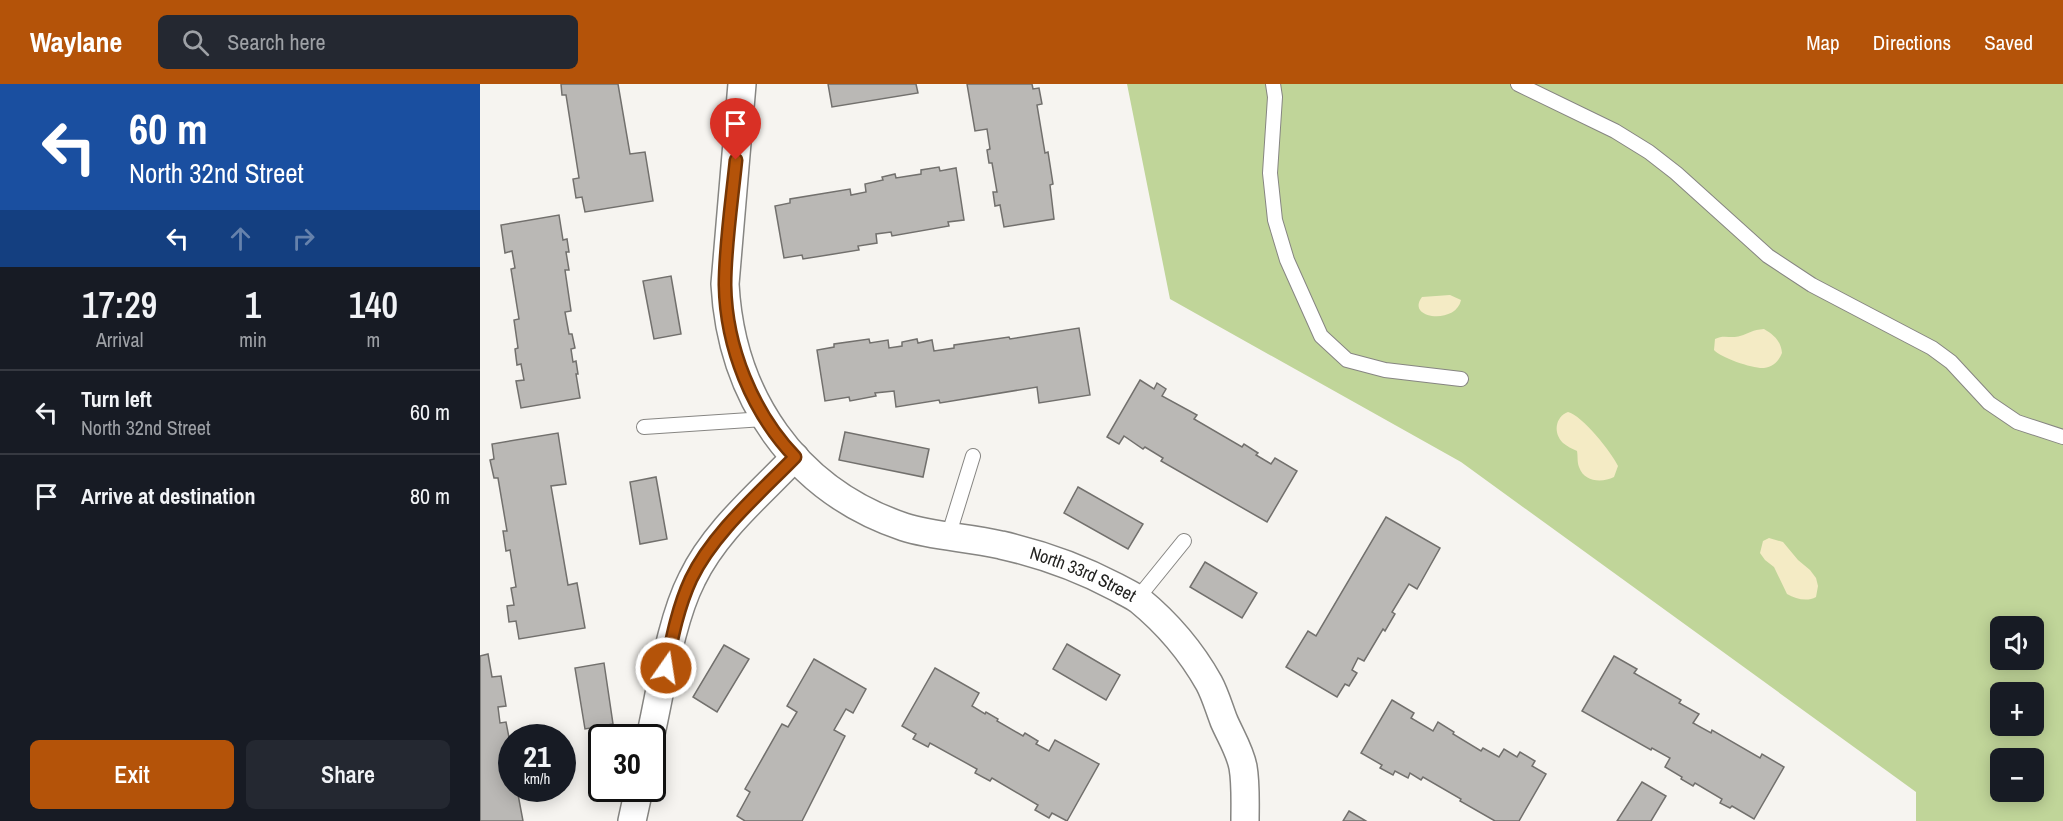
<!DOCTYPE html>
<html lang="en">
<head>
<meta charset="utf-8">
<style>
	:root { --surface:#171b24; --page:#242831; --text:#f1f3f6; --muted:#9ea1a6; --line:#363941; --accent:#b45309 }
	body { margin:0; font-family:"Archivo Narrow",sans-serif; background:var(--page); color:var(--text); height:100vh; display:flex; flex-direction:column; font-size:22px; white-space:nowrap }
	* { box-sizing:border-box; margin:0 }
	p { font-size:20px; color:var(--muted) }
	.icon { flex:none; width:33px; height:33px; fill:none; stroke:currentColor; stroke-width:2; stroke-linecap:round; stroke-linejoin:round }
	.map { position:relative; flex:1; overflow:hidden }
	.side { display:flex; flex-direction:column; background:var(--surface); width:480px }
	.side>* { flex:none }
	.guide { background:#1a4fa0; color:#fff; overflow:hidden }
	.buttons { position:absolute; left:1510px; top:532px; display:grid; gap:12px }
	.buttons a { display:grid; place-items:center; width:54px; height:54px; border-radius:9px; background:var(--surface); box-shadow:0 3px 15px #0003; font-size:30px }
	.speed { position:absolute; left:18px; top:640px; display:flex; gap:12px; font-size:30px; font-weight:700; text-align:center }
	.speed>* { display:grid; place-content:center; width:78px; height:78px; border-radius:50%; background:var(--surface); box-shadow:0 3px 15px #0003; line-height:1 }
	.speed small { font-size:15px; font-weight:400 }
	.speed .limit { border:3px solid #111; border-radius:9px; background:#fff; color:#111 }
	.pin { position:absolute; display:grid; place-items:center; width:51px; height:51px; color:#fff; margin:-62px -26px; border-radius:50% 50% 50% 0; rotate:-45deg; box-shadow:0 0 6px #0007 }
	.pin .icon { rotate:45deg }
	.me { position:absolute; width:66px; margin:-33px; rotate:13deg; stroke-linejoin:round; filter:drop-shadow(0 0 4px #0008) }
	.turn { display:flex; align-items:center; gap:21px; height:126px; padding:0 30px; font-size:27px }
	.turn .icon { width:78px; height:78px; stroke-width:2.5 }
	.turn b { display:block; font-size:42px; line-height:51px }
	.lanes { display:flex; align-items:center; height:57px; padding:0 30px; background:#0003; justify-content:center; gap:30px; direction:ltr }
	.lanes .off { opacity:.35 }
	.eta { display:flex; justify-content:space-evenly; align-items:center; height:102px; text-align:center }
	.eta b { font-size:36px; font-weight:600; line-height:42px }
	.action { display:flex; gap:12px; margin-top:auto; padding:12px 30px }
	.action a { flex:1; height:69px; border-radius:9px; background:var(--accent); color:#fff; font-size:24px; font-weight:600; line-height:69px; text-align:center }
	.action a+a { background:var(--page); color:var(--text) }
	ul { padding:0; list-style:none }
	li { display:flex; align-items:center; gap:18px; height:84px; padding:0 30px; border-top:2px solid var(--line) }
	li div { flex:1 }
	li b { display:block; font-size:22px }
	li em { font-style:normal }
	header { display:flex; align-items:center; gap:36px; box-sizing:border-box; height:84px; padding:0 30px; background:var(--accent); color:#fff }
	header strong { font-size:28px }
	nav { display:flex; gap:33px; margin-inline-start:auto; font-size:21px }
	.search { width:420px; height:54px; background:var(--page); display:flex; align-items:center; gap:15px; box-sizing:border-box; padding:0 21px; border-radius:9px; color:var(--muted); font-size:22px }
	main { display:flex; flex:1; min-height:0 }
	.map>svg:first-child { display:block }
	.green { fill:#c0d599; fill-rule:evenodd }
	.sand { fill:#f4ebc5 }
	.building { fill:#bab8b5; stroke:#72706d; stroke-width:1.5 }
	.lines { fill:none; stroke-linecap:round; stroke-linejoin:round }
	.service-casing { stroke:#868582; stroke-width:16 }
	.minor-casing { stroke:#868582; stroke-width:30 }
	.service { stroke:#fff; stroke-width:14 }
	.minor { stroke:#fff; stroke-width:27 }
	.route-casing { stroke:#753606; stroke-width:15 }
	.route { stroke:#b45309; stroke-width:10 }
	.labels { text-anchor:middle; stroke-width:4.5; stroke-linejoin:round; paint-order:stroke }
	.street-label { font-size:18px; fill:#222220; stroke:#f6f4f0 }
</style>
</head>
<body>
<header>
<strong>Waylane</strong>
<div class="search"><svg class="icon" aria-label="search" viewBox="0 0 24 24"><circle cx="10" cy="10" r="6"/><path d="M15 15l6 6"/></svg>Search here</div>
<nav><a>Map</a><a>Directions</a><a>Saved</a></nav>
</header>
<main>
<section class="side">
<div class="guide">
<div class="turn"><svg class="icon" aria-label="left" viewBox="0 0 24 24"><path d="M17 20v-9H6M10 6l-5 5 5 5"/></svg><div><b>60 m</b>North 32nd Street</div></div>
<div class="lanes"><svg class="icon" aria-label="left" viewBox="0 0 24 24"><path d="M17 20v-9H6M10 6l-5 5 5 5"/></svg><svg class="icon off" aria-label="ahead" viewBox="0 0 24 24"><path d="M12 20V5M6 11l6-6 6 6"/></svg><svg class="icon off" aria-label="right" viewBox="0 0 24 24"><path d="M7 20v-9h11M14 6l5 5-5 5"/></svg></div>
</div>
<div class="eta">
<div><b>17:29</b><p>Arrival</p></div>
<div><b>1</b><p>min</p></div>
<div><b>140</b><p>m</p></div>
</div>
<ul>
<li><svg class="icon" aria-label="left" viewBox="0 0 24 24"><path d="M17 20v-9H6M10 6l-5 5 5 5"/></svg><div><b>Turn left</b><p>North 32nd Street</p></div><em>60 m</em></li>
<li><svg class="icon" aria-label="arrive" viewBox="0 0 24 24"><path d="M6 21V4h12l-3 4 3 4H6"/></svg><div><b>Arrive at destination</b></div><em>80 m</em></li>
</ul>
<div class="action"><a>Exit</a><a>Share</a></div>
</section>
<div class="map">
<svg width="1583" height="737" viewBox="0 0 1583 737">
	<rect width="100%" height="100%" fill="#f6f4f0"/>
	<path class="green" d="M647 0H1583V737H1436V708L981 378 690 215ZM1521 543H1554V576H1521ZM1521 609H1554V642H1521ZM1521 675H1554V708H1521Z"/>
	<g class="sand">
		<path d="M970 211 981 216C976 241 925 235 942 213Z"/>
		<path d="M1284 245C1294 251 1301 257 1302 269 1299 277 1293 283 1284 284 1274 285 1241 274 1234 266L1235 255C1244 250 1251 255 1260 252 1270 249 1272 246 1284 245Z"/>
		<path d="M1088 328C1102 331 1132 369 1138 382L1134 393C1122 399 1104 398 1099 383 1097 378 1098 372 1097 367 1092 365 1087 362 1083 359 1073 349 1075 333 1088 328Z"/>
		<path d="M1289 454 1303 458 1318 476 1330 486 1336 494 1338 502 1336 513C1327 518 1316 515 1307 510L1294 483 1285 476 1280 469 1283 457Z"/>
	</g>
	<g class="building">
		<polygon points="81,0 138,0 150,70 165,68 173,117 105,128 102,113 96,114 93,95 99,94 86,11 82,11"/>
		<polygon points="348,0 436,0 438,9 352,23"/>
		<polygon points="487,0 552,0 553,5 559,4 562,20 557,21 565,69 568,68 573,100 570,101 574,135 524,143 520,121 515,122 513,108 517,108 512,79 509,79 507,66 510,65 507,45 495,47"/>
		<polygon points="459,83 460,87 476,84 484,136 468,138 469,142 412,152 411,148 396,150 397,159 378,162 379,166 323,175 322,171 304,174 295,122 310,119 310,115 370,105 371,111 386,108 385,100 403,96 402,93 415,90 416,94 441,90 441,86"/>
		<polygon points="79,131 83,156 87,155 89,168 86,168 89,186 85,186 91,227 85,228 89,250 92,250 95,264 91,265 93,278 96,277 98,290 96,290 100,314 41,324 36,297 44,296 41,280 37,281 35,265 38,264 34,236 39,235 31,185 35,184 32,167 25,169 21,141"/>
		<polygon points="191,192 201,250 174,255 163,197"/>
		<polygon points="599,244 610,311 559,319 557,303 460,319 459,316 416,323 414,307 395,309 396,312 370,317 369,313 345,317 337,266 354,263 354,260 389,255 390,259 408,256 409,264 422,262 422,258 437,255 438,259 452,256 454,267 474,264 474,261 529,253 530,255"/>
		<polygon points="660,296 674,305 677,299 686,305 682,312 717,331 714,335 762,363 764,360 778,369 776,371 791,380 795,374 817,387 787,438 681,377 683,374 665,363 663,365 644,352 639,360 627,353"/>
		<polygon points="365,348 449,365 443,393 359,376"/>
		<polygon points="78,349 86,400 71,402 88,501 97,499 105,544 39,555 36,537 29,538 27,522 34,521 31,504 36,503 30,466 26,467 23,447 27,447 18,394 14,394 10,376 14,375 12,360"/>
		<polygon points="176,393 187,455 160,460 150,398"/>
		<polygon points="598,403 663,440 648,465 584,429"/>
		<polygon points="906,433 960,464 937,505 929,500 912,528 915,530 905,547 903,545 884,577 878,574 872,586 877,589 869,602 865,600 857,613 806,583 828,547 836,552"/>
		<polygon points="725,478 777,509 762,534 710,503"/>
		<polygon points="587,560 640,591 626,616 573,585"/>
		<polygon points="244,561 269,575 237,628 213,613"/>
		<polygon points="8,570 12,593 21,592 26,622 18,623 20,639 26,638 32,669 32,705 37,705 43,737 0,737 0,572"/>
		<polygon points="1134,572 1157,585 1154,589 1201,616 1199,619 1219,630 1213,639 1231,649 1232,646 1280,674 1282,670 1304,683 1274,735 1252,722 1250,724 1240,719 1242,715 1215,699 1213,702 1201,695 1202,693 1185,683 1190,674 1172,664 1171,666 1102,627"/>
		<polygon points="334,575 386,605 373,629 366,625 354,646 365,652 322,737 265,737 257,732 270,708 265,705 302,640 308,643 317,628 307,622"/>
		<polygon points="124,579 133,640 105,645 95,584"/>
		<polygon points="455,584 499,609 492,622 505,630 506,628 518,635 517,637 543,652 545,649 558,657 556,660 569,667 575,656 619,680 587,737 572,729 569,734 555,726 558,721 512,694 510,697 495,689 497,685 450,659 448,663 433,655 436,650 422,642"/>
		<polygon points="912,616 934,629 931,634 953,647 958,638 974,648 973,650 1001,667 1003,664 1019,673 1024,665 1037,673 1040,668 1055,677 1052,682 1066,690 1039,737 1015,737 980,717 981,715 943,693 941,696 930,689 928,694 915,687 913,691 900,684 902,681 881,669"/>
		<polygon points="1162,698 1186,712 1171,737 1137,737"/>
		<polygon points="869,727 886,737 863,737"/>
	</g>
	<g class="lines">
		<defs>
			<g id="service">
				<polyline points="793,0 795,13 790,89 795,136 807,176 841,252 867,276 905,286 981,295"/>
				<polyline points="1038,0 1135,47 1169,68 1196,89 1288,172 1332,201 1452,264 1471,278 1509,319 1537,338 1583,353"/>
				<polyline points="164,343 285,335"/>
				<polyline points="468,453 493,372"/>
				<polyline points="657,515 704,457"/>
			</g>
			<g id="minor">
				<path id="s1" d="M262 0 245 200C251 312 314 406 424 443 455 453 489 453 521 461 561 470 600 484 636 503 643 507 652 511 659 516 687 539 711 567 729 599 735 610 739 624 744 637 750 651 760 667 763 683 766 700 765 720 765 737"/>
				<path d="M170 654C181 606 190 538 212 495 235 447 279 411 315 373"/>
				<polyline points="152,737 159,705"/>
			</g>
		</defs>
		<use href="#service" class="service-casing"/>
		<use href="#minor" class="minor-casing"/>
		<use href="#service" class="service"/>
		<use href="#minor" class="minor"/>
	</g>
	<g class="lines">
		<defs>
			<path id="route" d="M186 584C192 554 198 523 211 495 233 449 280 409 315 373 272 328 246 263 245 201 245 162 252 116 256 76"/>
		</defs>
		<use href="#route" class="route-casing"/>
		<use href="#route" class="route"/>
	</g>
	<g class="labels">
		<g class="street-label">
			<text dy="6" stroke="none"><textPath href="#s1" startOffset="708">North 33rd Street</textPath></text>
		</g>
	</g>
</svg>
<div class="buttons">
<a><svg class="icon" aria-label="sound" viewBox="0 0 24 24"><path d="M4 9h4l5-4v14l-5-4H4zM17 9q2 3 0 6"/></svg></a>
<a>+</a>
<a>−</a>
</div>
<div class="speed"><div>21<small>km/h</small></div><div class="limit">30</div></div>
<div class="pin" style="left:256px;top:76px;background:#d93025"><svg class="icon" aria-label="arrive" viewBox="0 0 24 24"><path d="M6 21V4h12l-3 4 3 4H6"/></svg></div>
<svg class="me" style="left:186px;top:584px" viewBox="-20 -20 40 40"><circle r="17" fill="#b45309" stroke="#fff" stroke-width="3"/><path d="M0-11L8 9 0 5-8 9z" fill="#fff"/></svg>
</div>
</main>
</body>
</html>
